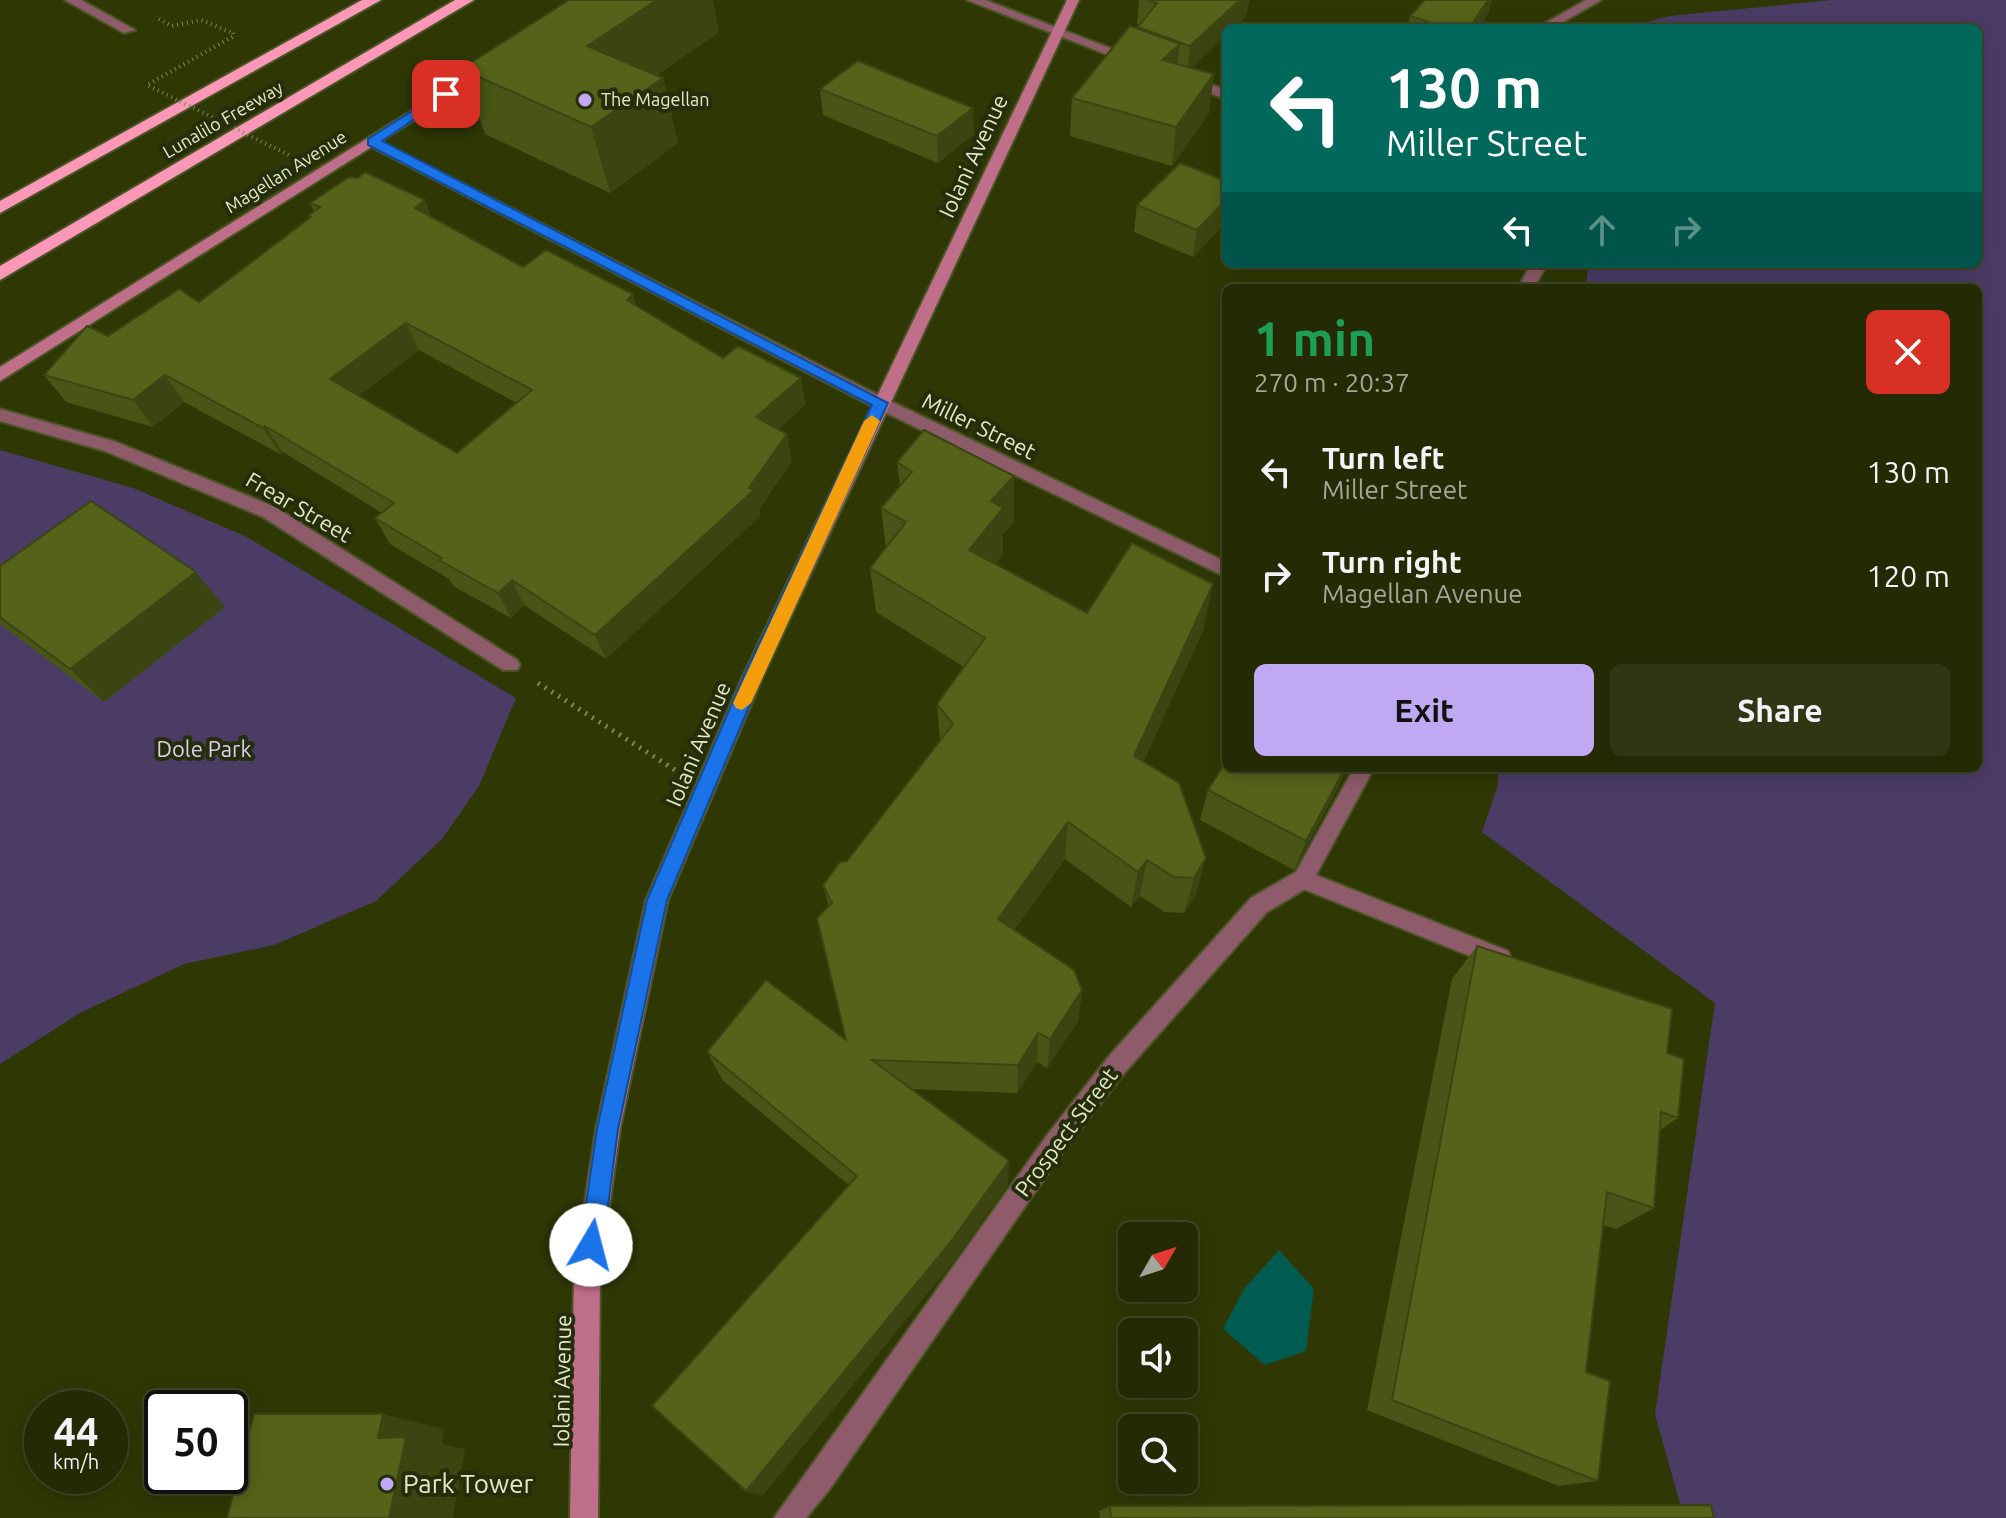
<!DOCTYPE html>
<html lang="en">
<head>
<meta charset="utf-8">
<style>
	:root { --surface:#232a04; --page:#2f3613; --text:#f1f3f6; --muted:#a3a79a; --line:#404626; --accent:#c1a8f3 }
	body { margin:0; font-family:Ubuntu,sans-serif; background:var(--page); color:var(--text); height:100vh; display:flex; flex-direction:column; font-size:30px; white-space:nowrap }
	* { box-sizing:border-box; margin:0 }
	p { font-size:26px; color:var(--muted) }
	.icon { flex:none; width:44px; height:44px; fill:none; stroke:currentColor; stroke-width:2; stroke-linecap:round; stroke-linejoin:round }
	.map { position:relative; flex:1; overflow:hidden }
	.side { position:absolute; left:1222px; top:284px; width:760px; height:488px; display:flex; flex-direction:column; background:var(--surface); border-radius:12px; box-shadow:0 4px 20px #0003,0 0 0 2px var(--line) }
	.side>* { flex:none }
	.guide { position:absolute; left:1222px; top:24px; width:760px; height:244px; border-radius:12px; box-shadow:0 4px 20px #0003,0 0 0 2px var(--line); background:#00695c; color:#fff; overflow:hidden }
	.needle { width:52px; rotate:51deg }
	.controls { position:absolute; left:1118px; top:1222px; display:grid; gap:16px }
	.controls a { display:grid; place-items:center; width:80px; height:80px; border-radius:12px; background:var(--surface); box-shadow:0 4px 20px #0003,0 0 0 2px var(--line); font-size:40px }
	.speed { position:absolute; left:24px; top:1390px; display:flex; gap:16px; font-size:40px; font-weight:700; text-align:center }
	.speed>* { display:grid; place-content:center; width:104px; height:104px; border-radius:50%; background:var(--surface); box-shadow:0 4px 20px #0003,0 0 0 2px var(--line); line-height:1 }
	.speed small { font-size:20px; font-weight:400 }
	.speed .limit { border:4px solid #111; border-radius:12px; background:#fff; color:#111 }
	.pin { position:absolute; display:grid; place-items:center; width:68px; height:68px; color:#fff; margin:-34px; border-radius:16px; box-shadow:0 4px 12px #0006 }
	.me { position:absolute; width:88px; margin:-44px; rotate:8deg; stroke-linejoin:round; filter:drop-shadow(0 0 6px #0008) }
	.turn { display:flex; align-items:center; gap:28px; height:168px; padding:0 32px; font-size:36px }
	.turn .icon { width:104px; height:104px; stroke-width:2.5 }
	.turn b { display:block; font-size:56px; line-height:68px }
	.lanes { display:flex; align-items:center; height:76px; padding:0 32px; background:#0003; justify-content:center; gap:40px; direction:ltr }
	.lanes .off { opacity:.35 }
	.round { display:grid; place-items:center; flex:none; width:84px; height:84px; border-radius:12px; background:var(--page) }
	.overview { display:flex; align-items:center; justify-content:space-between; height:136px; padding:0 32px }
	h1 { font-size:48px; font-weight:700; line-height:60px; color:#1e9e55 }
	.primary-button { display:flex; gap:16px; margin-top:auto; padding:16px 32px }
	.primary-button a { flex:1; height:92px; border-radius:12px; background:var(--accent); color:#111; font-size:32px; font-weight:700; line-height:92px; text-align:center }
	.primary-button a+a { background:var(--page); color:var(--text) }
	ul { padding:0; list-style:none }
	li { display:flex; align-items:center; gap:24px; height:104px; padding:0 32px }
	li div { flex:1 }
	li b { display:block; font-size:30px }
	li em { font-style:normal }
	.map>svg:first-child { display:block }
	.green { fill:#4b3c66 }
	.water { fill:#005c50 }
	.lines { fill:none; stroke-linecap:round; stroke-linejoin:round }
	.lane-casing { stroke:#4b5424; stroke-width:4 }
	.street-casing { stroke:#4b5424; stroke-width:4 }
	.secondary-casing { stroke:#4b5424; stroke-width:4 }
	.highway-casing { stroke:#4b5424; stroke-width:4 }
	.path-far1 { stroke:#7e875c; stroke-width:4; stroke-dasharray:1 4; stroke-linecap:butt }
	.path { stroke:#7e875c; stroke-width:5; stroke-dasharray:2 6; stroke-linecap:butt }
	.lane { fill:#8e5b6b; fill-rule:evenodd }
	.street { fill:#8e5b6b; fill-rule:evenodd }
	.secondary { fill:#c06f8a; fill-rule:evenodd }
	.highway { fill:#fb97b7; fill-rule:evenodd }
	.path-bridge { stroke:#7e875c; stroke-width:4; stroke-dasharray:1 4; stroke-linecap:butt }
	.wall { fill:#495516; fill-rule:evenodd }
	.shaded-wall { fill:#3c4512 }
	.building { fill:#55631a; stroke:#3c4512; stroke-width:2; fill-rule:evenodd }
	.route { fill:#1a73e8; stroke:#114b97; stroke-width:2 }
	.slow { fill:#f59e0b }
	.poi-dot { fill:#c1a8f3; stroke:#262d0b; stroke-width:3 }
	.labels { text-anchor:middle; stroke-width:8; stroke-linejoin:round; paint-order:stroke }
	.far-poi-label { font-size:18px; fill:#e1eac9; stroke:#262d0b; text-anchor:start }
	.far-street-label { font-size:18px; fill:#e1eac9; stroke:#262d0b }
	.street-label { font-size:22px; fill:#e1eac9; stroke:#262d0b }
	.park-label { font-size:22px; fill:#dacff3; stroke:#262d0b }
	.near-poi-label { font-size:26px; fill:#e1eac9; stroke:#262d0b; text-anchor:start }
</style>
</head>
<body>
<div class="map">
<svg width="2006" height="1518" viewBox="0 0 2006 1518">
	<rect width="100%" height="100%" fill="#2f3805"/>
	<g class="green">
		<polygon points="1832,0 2006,0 2006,1518 1684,1518 1655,1414 1715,1003 1482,832 1498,785 1498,768 1978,768 1978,288 1585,288 1589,264 1978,264 1978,28 1623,28 1670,16"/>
		<polygon points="0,450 133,488 247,537 516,698 479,786 442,839 376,901 274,945 184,964 80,1013 0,1064"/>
	</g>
	<polygon class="water" points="1279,1250 1314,1289 1306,1351 1265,1365 1223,1329 1244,1289"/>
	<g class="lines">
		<defs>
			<polygon id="lane" points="1303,870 1508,951 1511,958 1508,965 1500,968 1296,886 1292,879 1296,872"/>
			<g id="street">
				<polygon points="65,0 81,0 135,30 124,33"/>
				<polygon points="967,0 985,0 1141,60 1129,63"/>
				<polygon points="1586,0 1601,0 1553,28 1537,28"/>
				<polygon points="1187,76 1226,90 1226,99 1182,83 1180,80"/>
				<polygon points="373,138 886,399 1226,562 1226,577 874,407 368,145 368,139"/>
				<polygon points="1531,264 1547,264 1534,288 1518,288"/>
				<polygon points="0,409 116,442 275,507 517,660 520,665 517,670 503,670 263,517 105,451 0,421"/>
				<polygon points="1354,768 1374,768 1310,886 1267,912 1126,1071 1064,1150 829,1490 806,1518 774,1518 1048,1134 1110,1055 1251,898 1296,872"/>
			</g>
			<g id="secondary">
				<polygon points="1067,0 1079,0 763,676 668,900 620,1129 600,1274 598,1518 570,1518 574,1274 596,1129 646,900 743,676"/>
				<polygon points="487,64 494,68 492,71 0,381 0,367"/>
			</g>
			<g id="highway">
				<polygon points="362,0 381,0 0,213 0,201"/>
				<polygon points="455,0 474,0 0,280 0,266"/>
			</g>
		</defs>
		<use href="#lane" class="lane-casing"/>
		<use href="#street" class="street-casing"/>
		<use href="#secondary" class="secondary-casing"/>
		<use href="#highway" class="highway-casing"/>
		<polyline class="path-far1" points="159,19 172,26 201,20 233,33"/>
		<polyline class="path" points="538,683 675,770"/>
		<use href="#lane" class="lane"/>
		<use href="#street" class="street"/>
		<use href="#secondary" class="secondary"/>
		<use href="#highway" class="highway"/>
		<polyline class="path-bridge" points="233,33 234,36 147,85 297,159"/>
	</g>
	<g class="wall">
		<polygon points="1139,0 1249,0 1246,17 1234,28 1226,28 1191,68 1214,74 1209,113 1172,166 1070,136 1072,98 1138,29 1140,25 1137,24"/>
		<polygon points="1425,0 1492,0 1488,14 1478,28 1407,28 1410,16"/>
		<polygon points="719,32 657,75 663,78 678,143 610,193 485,134 461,69"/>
		<polygon points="820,89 974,134 938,163 823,115"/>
		<polygon points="1226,181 1226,222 1193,257 1134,232 1137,205"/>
		<path d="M310 203 432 217 523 267 637 306 723 358 801 378 805 405 778 429 792 461 759 509 760 516 606 659 524 605 511 618 453 586 449 579 390 544 375 518 382 513 283 452 280 454 184 402 153 427 66 402 44 375 108 336 199 302 309 218 308 216 314 211ZM419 350 517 403 457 453 358 396Z"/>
		<polygon points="897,462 1014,522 1003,534 1003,554 995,564 1087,613 1204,628 1143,762 1179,783 1196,894 1184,913 1165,912 1140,896 1131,907 1065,859 1014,930 1082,990 1078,1021 1047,1068 1037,1062 1017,1093 911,1089 1008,1184 953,1262 763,1495 746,1491 849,1185 723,1081 707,1052 846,1040 829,906 823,885 847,861 940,741 937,704 964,667 876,612 870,568 886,548 881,508 900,486"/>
		<polygon points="0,566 225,607 104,702 0,624"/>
		<polygon points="1348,768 1294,870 1200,820 1208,790"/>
		<polygon points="1477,946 1667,1053 1678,1118 1659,1131 1654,1208 1616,1229 1603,1225 1586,1372 1598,1481 1559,1486 1367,1410 1452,979"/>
		<polygon points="1110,1506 1714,1518 1100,1518 1099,1511"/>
	</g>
	<g class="shaded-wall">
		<polygon points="657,0 713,0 719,32 605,111 587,46"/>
		<polygon points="1240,0 1249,0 1246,17 1234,28 1226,28 1226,36 1187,72 1190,46"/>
		<polygon points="1488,0 1492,0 1488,14 1478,28 1469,28"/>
		<polygon points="1180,44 1175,83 1162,60"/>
		<polygon points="1214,74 1209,113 1172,166 1176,127"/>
		<polygon points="663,78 678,143 610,193 591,127"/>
		<polygon points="973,108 974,134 938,163 937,136"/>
		<polygon points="425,200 436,228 415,208"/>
		<polygon points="1226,200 1226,222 1193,257 1197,230"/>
		<polygon points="633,294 641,322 627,300"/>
		<polygon points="406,323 419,350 345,406 330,379"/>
		<polygon points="165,375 184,402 153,427 133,400"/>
		<polygon points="801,378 805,405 762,444 756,417"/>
		<polygon points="265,426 283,452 280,454 263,428"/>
		<polygon points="787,434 792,461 759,509 760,516 606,659 595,635 749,488"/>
		<polygon points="1014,476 1014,522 1003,534 1003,554 970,594 969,550 991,501"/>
		<polygon points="196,572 225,607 104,702 70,669"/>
		<polygon points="512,580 524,605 511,618 498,593"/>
		<polygon points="1213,584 1204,628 1128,796 1134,756"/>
		<polygon points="1345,768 1348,768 1294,870 1306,841"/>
		<polygon points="1068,822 1065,859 998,953 998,919"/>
		<polygon points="1206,858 1196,894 1184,913 1194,878"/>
		<polygon points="1147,860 1140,896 1131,907 1138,872"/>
		<polygon points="1082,990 1078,1021 1047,1068 1050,1039"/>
		<polygon points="1038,1033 1037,1062 1017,1093 1018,1065"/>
		<polygon points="1009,1161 1008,1184 953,1262 763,1495 746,1491"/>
		<polygon points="383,1414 444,1429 442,1444 465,1449 453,1518 389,1518 378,1438"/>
	</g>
	<g class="building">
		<polygon points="569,0 657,0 587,46 663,78 591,127 461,69"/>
		<polygon points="1147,0 1240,0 1190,46 1138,27 1157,3"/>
		<polygon points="1425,0 1488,0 1469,28 1447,28 1410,16"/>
		<polygon points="1130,26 1180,44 1162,60 1214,74 1176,127 1072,98"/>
		<polygon points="858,61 973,108 937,136 820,89"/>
		<polygon points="1180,163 1226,181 1226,200 1197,230 1137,205"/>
		<path d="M365 172 425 200 415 208 523 267 546 250 633 294 627 300 723 358 738 346 801 378 756 417 787 434 749 488 754 490 595 635 512 580 498 593 439 560 442 558 375 518 394 503 265 426 263 428 165 375 133 400 44 375 87 326 108 336 179 289 199 302 311 217 308 216 320 207 310 203 349 177 358 178ZM406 323 532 390 457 453 330 379Z"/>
		<polygon points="924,430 1014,476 991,501 1003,508 969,550 1087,613 1132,543 1213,584 1134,756 1179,783 1206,858 1194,878 1174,877 1147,860 1138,872 1068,822 998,919 1074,970 1082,990 1050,1039 1038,1033 1018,1065 872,1060 1009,1161 949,1244 746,1491 652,1406 857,1176 707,1052 766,980 846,1040 817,918 832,903 823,885 840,862 847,861 953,724 937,704 985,638 870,568 906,522 881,508 912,472 897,462"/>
		<polygon points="91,501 196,572 70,669 0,617 0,566"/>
		<polygon points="1226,761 1226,768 1345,768 1306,841 1208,790"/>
		<polygon points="1477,946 1672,1009 1667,1053 1684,1059 1678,1118 1661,1112 1654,1208 1607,1192 1586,1372 1610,1381 1598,1481 1392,1400"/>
		<polygon points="254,1414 383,1414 378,1438 406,1437 389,1518 227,1518"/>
		<polygon points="1711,1505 1714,1518 1111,1518 1110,1506"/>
	</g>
	<polygon class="route" points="442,92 452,94 382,141 888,403 762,676 667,900 618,1129 603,1245 599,1253 591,1256 583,1253 580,1245 597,1129 647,900 744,676 872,405 368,145 368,139"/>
	<polygon class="slow" points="872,415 880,421 751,703 742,710 736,708 733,703 864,421"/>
	<g class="poi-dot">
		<circle cx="585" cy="100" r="8"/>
		<circle cx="387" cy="1484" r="8"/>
	</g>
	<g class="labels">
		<g class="far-poi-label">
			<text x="601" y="106">The Magellan</text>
		</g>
		<g class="far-street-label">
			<text transform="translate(223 120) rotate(-30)" y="6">Lunalilo Freeway</text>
			<text transform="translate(286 172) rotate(-32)" y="6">Magellan Avenue</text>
		</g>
		<g class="street-label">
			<text transform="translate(973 156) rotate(-65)" y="8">Iolani Avenue</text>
			<text transform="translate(979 426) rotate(26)" y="8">Miller Street</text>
			<text transform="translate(299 507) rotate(30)" y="8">Frear Street</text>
			<text transform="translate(698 744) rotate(-67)" y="8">Iolani Avenue</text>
			<text transform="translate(1066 1132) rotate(-53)" y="8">Prospect Street</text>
			<text transform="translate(562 1381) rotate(-89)" y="8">Iolani Avenue</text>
		</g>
		<g class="park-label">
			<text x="204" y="757">Dole Park</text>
		</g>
		<g class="near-poi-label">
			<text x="403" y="1493">Park Tower</text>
		</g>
	</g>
</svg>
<div class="controls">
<a><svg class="needle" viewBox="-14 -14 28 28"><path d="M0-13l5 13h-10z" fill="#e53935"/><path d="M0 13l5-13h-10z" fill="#a3a79a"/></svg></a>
<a><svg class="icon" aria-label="sound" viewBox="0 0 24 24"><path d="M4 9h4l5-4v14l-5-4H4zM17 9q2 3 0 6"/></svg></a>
<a><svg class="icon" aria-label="search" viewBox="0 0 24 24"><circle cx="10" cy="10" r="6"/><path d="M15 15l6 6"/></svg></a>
</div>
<div class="speed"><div>44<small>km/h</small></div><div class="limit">50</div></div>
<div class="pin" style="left:446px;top:94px;background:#d93025"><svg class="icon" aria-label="arrive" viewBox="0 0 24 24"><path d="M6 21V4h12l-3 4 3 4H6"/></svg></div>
<svg class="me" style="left:591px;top:1245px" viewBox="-20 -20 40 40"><circle r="19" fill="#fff"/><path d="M0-13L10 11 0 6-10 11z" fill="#1a73e8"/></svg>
<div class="guide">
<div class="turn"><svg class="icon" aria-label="left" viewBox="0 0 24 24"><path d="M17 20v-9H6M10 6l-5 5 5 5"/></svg><div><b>130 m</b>Miller Street</div></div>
<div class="lanes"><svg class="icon" aria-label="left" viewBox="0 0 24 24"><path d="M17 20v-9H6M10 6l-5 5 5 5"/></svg><svg class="icon off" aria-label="ahead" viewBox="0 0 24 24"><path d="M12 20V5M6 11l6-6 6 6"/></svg><svg class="icon off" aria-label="right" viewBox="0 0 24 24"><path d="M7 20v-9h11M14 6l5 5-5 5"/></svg></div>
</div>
<section class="side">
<div class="overview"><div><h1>1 min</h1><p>270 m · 20:37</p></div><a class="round" style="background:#d93025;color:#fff"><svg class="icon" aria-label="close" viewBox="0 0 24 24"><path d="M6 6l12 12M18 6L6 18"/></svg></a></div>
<ul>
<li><svg class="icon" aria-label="left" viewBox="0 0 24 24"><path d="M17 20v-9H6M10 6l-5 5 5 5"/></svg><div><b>Turn left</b><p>Miller Street</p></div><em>130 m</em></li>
<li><svg class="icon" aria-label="right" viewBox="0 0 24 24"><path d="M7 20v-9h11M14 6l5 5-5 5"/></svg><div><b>Turn right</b><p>Magellan Avenue</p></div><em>120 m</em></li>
</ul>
<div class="primary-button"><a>Exit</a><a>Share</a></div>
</section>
</div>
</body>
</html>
